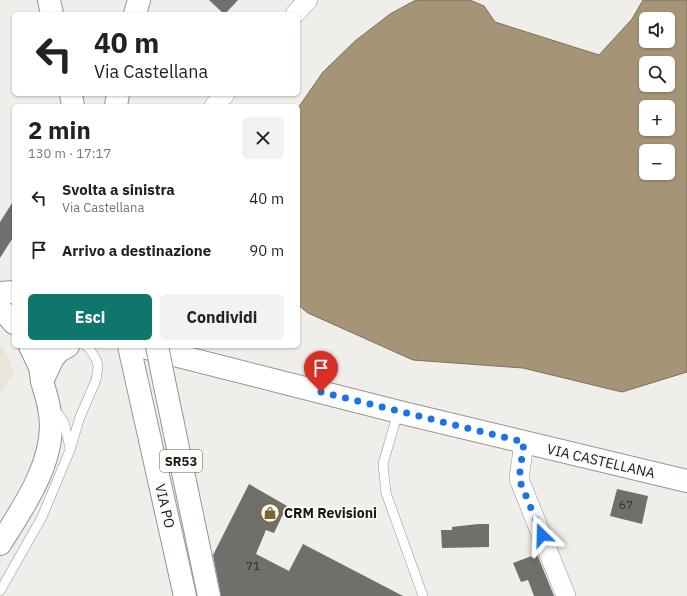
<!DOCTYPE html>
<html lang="it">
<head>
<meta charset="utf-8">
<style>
	:root { --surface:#fff; --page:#f2f2f2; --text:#222; --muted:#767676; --accent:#0f766e }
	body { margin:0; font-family:"IBM Plex Sans",sans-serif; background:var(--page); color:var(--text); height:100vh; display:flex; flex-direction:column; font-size:15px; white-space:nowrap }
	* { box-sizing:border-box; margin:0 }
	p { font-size:13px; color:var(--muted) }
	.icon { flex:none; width:22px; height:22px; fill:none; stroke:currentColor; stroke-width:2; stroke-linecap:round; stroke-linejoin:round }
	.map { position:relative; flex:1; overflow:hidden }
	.side { position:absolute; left:12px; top:104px; width:288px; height:244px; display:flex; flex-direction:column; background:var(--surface); border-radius:6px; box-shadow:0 1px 3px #0004 }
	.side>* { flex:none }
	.banner { position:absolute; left:12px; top:12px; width:288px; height:84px; border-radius:6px; box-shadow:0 1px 3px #0004; background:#fff; color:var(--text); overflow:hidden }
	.fabs { position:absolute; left:639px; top:12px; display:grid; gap:8px }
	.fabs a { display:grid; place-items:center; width:36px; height:36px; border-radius:6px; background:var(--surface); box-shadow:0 1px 3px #0004; font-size:20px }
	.pin { position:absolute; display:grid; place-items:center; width:34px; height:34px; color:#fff; margin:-41px -17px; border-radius:50% 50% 50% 0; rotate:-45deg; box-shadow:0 0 4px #0007 }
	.pin .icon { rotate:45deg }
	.me { position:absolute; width:44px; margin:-22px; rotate:338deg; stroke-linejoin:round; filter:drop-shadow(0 0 3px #0008) }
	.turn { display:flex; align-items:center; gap:14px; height:84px; padding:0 16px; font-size:18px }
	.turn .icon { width:52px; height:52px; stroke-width:2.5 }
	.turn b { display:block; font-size:28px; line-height:34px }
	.round { display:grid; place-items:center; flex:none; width:42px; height:42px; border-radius:6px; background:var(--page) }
	.headline { display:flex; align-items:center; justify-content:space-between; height:68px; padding:0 16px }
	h1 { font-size:24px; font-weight:700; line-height:30px }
	.button { display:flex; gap:8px; margin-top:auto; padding:8px 16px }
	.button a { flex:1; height:46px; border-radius:6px; background:var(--accent); color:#fff; font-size:16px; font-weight:700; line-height:46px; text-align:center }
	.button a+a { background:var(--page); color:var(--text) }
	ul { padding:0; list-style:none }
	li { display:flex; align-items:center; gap:12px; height:52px; padding:0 16px }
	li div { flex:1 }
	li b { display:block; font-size:15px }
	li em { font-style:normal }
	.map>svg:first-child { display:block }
	.built { fill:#eae4d9 }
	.water { fill:#a59576; stroke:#7b705a; fill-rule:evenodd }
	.building { fill:#716f6b }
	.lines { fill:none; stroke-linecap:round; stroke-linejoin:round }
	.service-casing { stroke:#969491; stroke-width:10 }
	.minor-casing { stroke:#969491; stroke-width:20 }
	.tertiary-casing { stroke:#969491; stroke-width:24 }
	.primary-casing { stroke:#969491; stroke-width:24 }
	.trunk-casing { stroke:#969491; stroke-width:24 }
	.service { stroke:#fff; stroke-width:9 }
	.minor { stroke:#fff; stroke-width:19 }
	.tertiary { stroke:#fff; stroke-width:22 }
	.primary { stroke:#fff; stroke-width:22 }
	.trunk { stroke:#fff; stroke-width:22 }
	.trunk-bridge-casing { stroke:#969491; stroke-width:24; stroke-linecap:butt }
	.trunk-bridge { stroke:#fff; stroke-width:22 }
	.route { stroke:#1a73e8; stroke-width:7; stroke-dasharray:0 12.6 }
	.labels { text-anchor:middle; stroke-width:3.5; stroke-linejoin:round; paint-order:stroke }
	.number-label { font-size:12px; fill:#302e2d }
	.shield { fill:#fdfbf7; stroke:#5e5d5b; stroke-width:1 }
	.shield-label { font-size:13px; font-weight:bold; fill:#1a1918 }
	.street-label { font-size:14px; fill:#1a1918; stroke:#fdfbf7 }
	.poi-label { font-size:14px; font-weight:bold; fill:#1a1918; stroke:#fdfbf7; text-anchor:start }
</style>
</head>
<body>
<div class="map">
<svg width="687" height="596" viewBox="0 0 687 596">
	<rect width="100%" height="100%" fill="#f0eeea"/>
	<polygon class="built" points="0,344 8,357 14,374 0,395"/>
	<path class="water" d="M419 0H470L484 6 495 22 599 55 632 19 643 0H687V372L622 392 523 368 413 360 308 313 298 305V108L323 72 355 41 390 14 414 1ZM646 19H668V41H646ZM646 63H668V85H646ZM646 107H668V129H646ZM646 151H668V173H646Z"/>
	<g class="building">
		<polygon points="209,0 238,0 225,14 224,14"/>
		<polygon points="14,200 14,236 0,258 0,222"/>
		<polygon points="249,484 287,506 274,533 266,530 256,554 289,571 303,544 403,596 221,596 213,555"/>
		<polygon points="617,489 648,496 642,524 610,516"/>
		<polygon points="478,524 489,524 489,547 442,548 441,530 452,530 452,527"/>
		<polygon points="537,554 554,596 534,596 528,580 521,582 513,563"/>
	</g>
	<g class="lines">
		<defs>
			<g id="service">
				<polyline points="54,409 64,422 70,448"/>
				<polyline points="398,412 383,464 386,493 423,596"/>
				<polyline points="0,591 42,517 70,450 80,417 96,380 98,367 97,361 89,348 86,346"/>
			</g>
			<g id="minor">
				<polyline points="295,14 308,0"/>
				<polyline points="214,106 225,94"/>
				<polyline points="524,442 519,479 566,596"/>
			</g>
			<g id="tertiary">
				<polyline points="30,346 40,367 42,381 53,358 60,350"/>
				<path d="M0 544C23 508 57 459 50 414 49 403 45 392 42 381"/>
			</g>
			<g id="primary">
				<polyline points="0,293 14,292"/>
				<polyline points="0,310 7,315 14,323"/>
				<path d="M32 346C43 353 56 354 68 346"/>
				<polyline points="139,346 399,412 687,481"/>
			</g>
			<g id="trunk">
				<polyline points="49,0 52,14"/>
				<polyline points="135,14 139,0"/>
				<polyline points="71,94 73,106"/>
				<polyline points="116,106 118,94"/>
				<polyline points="129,346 185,596"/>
				<polyline points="164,381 209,596"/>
			</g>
		</defs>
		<use href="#service" class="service-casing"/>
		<use href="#minor" class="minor-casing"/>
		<use href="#tertiary" class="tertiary-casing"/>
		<use href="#primary" class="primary-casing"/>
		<use href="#trunk" class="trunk-casing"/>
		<use href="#service" class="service"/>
		<use href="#minor" class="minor"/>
		<use href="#tertiary" class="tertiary"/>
		<use href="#primary" class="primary"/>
		<use href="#trunk" class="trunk"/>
		<defs>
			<polyline id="trunk-bridge" points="157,346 164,381"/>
		</defs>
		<use href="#trunk-bridge" class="trunk-bridge-casing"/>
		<use href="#trunk-bridge" class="trunk-bridge"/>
	</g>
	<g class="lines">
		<polyline class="route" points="321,392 524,442 519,479 542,535"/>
	</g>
	<defs>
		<symbol id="shop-ring" viewBox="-11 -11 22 22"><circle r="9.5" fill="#fdfbf7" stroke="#7c6434" stroke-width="1.5"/><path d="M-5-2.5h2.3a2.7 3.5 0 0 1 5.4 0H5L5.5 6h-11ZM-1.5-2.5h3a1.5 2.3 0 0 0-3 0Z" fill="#7c6434"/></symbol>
	</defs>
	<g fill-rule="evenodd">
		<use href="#shop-ring" x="259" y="502" width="22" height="22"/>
	</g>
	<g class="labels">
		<g class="number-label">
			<text x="626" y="509">67</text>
			<text x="253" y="570">71</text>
		</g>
		<rect class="shield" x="160" y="450" width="42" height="22" rx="3"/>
		<g class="shield-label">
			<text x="181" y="466">SR53</text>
		</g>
		<g class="street-label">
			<text transform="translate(601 461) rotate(13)" y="5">VIA CASTELLANA</text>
			<text transform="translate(165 506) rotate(77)" y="5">VIA PO</text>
		</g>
		<g class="poi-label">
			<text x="284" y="518">CRM Revisioni</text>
		</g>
	</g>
</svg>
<div class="fabs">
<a><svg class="icon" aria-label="sound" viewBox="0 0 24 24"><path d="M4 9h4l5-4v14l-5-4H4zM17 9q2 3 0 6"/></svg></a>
<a><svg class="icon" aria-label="search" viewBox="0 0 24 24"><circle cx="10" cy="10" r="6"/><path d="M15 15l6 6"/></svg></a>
<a>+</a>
<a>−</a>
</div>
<div class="pin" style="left:321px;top:392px;background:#d93025"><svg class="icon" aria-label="arrive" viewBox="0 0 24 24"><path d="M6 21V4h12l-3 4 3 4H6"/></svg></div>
<svg class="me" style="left:542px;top:535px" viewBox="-20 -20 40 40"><path d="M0-17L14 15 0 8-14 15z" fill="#1a73e8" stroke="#fff" stroke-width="4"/></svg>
<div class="banner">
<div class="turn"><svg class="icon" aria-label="left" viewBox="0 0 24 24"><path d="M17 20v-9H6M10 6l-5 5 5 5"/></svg><div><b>40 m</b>Via Castellana</div></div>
</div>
<section class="side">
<div class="headline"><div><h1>2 min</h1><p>130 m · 17:17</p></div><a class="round"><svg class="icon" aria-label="close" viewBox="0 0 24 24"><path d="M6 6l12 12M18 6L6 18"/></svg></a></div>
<ul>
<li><svg class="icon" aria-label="left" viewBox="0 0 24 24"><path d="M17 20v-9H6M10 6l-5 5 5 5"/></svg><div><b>Svolta a sinistra</b><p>Via Castellana</p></div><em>40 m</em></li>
<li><svg class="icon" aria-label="arrive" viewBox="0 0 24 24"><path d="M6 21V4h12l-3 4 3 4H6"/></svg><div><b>Arrivo a destinazione</b></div><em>90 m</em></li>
</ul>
<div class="button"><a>Esci</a><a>Condividi</a></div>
</section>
</div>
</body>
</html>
